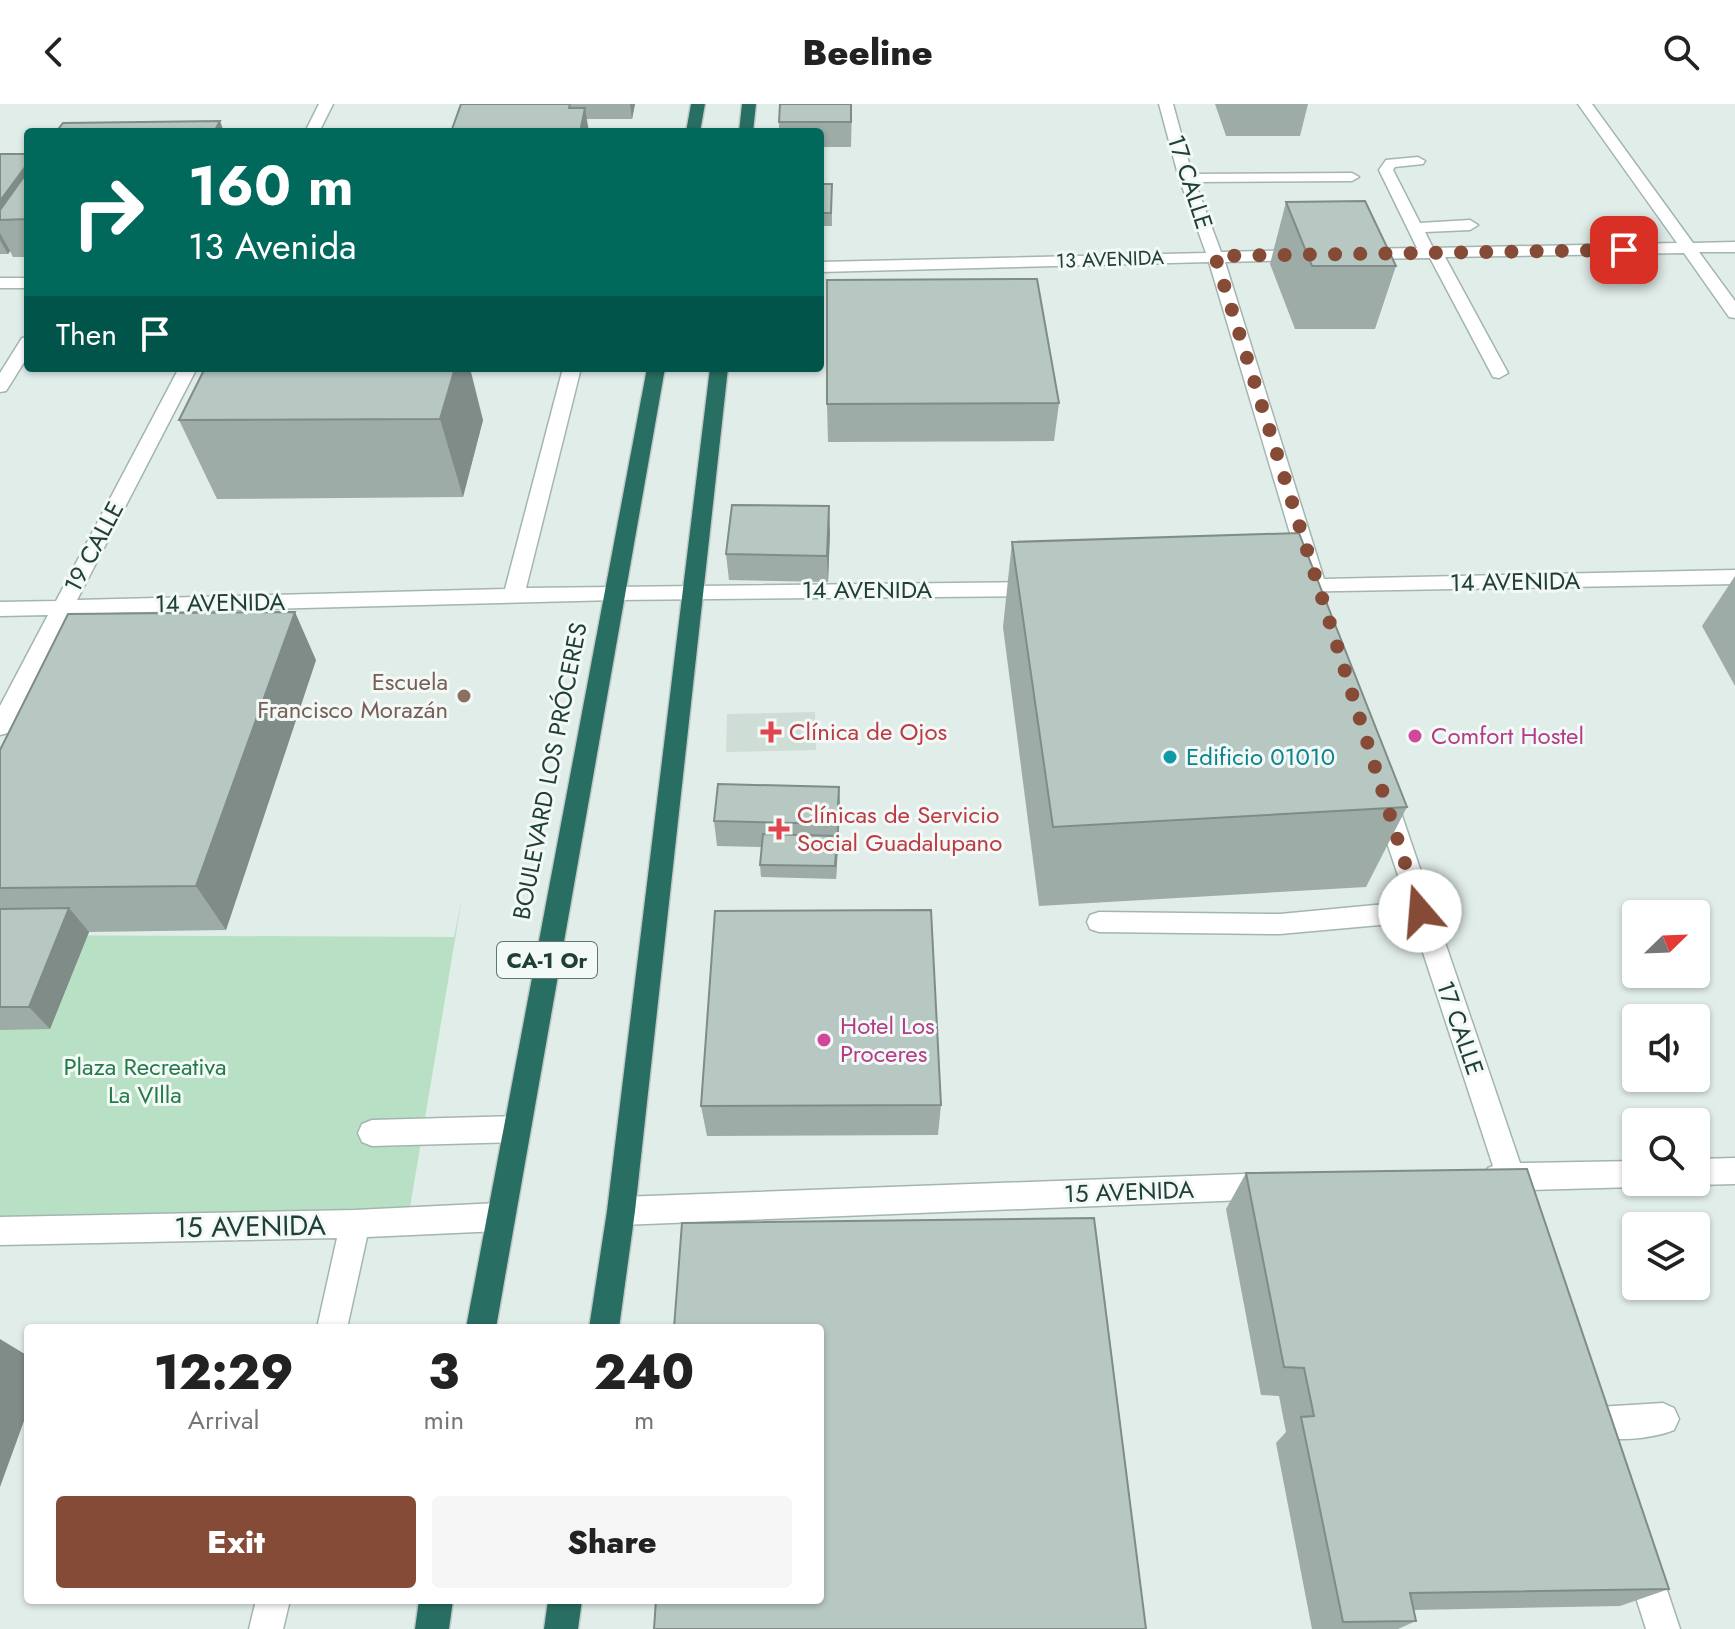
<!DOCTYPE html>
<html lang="en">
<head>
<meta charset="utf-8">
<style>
	:root { --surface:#fff; --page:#f6f6f6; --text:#222; --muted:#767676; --accent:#854b36 }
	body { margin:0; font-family:Jost,sans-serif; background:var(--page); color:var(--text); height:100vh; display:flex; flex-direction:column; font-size:30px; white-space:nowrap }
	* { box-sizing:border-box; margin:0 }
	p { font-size:26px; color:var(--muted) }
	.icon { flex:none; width:44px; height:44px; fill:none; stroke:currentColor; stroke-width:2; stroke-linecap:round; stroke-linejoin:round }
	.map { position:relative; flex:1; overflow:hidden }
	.details { position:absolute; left:24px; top:1220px; width:800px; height:280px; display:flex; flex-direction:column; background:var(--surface); border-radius:8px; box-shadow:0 2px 6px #0004 }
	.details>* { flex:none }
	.top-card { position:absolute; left:24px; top:24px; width:800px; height:244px; border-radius:8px; box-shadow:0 2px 6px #0004; background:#00695c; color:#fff; overflow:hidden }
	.needle { width:52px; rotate:67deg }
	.controls { position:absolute; left:1622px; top:796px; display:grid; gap:16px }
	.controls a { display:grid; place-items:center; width:88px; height:88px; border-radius:8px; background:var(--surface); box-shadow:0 2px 6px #0004; font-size:40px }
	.pin { position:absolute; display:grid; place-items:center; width:68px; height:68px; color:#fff; margin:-34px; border-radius:16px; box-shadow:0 4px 12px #0006 }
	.me { position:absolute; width:88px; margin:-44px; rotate:342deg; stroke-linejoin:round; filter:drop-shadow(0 0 6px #0008) }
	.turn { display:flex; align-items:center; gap:28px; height:168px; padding:0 32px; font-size:36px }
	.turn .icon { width:104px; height:104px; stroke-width:2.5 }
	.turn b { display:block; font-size:56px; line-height:68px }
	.then { display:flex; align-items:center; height:76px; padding:0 32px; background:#0003; gap:16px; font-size:30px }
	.eta { display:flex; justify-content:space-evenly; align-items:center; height:136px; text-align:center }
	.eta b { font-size:48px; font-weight:800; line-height:56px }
	.cta { display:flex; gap:16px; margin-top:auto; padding:16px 32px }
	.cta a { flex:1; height:92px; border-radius:8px; background:var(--accent); color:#fff; font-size:32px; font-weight:800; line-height:92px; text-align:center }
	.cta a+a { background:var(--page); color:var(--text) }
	header { display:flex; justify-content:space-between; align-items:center; height:104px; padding:0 32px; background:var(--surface); font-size:36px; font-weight:800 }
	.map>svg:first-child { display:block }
	.built { fill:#cfddd7 }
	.green { fill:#b8e0c4 }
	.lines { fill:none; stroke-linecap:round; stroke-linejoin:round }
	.minor-casing { stroke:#a3b5b0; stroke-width:3 }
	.highway-casing { stroke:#c1c9c7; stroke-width:3 }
	.minor { fill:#fff; fill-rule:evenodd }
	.highway { fill:#296e62; fill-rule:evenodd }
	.wall { fill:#9daca6 }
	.shaded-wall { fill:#7f8c87 }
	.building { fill:#b6c8c1; stroke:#7f8c87; stroke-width:2 }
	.route { stroke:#854b36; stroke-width:14; stroke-dasharray:0 25.2 }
	.education-dot { fill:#8d6e63; stroke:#f2f9f6; stroke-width:3 }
	.health-dot { fill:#e0444e; stroke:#f2f9f6; stroke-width:3 }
	.hotel-dot { fill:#d1479c; stroke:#f2f9f6; stroke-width:3 }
	.culture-dot { fill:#0f9aa8; stroke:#f2f9f6; stroke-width:3 }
	.labels { text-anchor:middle; stroke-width:6; stroke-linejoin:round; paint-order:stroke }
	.far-street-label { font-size:20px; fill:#203f38; stroke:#f2f9f6 }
	.shield { fill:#f2f9f6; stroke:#5f7771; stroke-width:2 }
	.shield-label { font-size:22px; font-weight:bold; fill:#203f38 }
	.street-label { font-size:24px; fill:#203f38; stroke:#f2f9f6 }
	.education-label { font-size:24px; fill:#785e54; stroke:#f2f9f6; text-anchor:end }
	.health-label { font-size:24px; fill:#be3a42; stroke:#f2f9f6; text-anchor:start }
	.hotel-label { font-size:24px; fill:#b23c85; stroke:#f2f9f6; text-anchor:start }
	.culture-label { font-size:24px; fill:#0d838f; stroke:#f2f9f6; text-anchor:start }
	.park-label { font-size:24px; fill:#267a49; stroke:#f2f9f6 }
	.near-street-label { font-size:28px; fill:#203f38; stroke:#f2f9f6 }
</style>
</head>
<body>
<header><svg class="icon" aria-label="back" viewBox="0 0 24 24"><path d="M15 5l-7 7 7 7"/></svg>Beeline<svg class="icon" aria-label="search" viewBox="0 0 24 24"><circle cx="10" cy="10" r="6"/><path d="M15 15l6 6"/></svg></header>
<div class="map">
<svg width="1735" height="1525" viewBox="0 0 1735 1525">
	<rect width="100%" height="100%" fill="#e1ede8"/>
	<polygon class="built" points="815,608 816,646 726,648 727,610"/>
	<polygon class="green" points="462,794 408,1115 0,1125 0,831 454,833"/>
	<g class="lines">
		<defs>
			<g id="minor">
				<polygon points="319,0 333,0 319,28 305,28"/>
				<polygon points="1159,0 1173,0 1192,70 1352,69 1359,73 1352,77 1195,78 1221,148 1305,146 1313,151 1305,156 1225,158 1324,475 1735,466 1735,480 1283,488 1280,483 1283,478 1304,476 1209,158 820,168 820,158 1206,149 1179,74"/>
				<polygon points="1578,0 1592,0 1693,139 1735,138 1735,148 1699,148 1735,197 1735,214 1729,213 1684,149 1445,153 1508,269 1499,274 1493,273 1430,154 1357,155 1349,150 1357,145 1417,144 1379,66 1386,56 1418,53 1425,57 1423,60 1395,63 1393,66 1420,119 1470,116 1478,121 1470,126 1425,128 1433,144 1677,139"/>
				<rect x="0" y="174" width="28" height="10"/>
				<polygon points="28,233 28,252 6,287 0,288 0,269 22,234"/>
				<polygon points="179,264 197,264 77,496 505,485 563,264 581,264 526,484 1037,478 1047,485 1037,492 616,496 69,510 8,629 0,631 0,602 48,511 0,512 0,498 56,497"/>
				<polygon points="1385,688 1393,691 1397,697 1520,1059 1636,1057 1636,1078 1646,1079 1636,1083 1529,1086 1532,1094 1528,1104 1518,1108 1508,1104 1501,1086 1488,1082 1484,1073 1488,1064 1493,1062 1413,818 1280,830 1099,828 1090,825 1087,818 1090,811 1099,808 1280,810 1407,798 1373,697 1377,691"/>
				<polygon points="515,1012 525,1016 529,1025 525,1034 515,1038 372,1042 362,1038 358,1029 362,1020 372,1016"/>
				<polygon points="1735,1054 1735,1080 1696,1081 1688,1078 1696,1078 1696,1055"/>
				<polygon points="1270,1069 1280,1073 1284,1082 1280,1091 1270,1095 621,1121 611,1117 607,1107 611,1097 621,1093"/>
				<polygon points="499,1099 509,1103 513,1113 509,1123 499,1127 367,1133 347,1224 317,1224 337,1134 0,1141 0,1113 355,1106"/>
				<path d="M1663 1299 1674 1304 1679 1315 1674 1326C1652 1335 1609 1339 1587 1330L1582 1319 1587 1308 1598 1303Z"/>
				<polygon points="1643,1445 1655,1450 1680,1525 1646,1525 1626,1462 1631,1450"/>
				<polygon points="256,1496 290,1496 283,1525 249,1525"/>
			</g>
			<g id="highway">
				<polygon points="691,0 705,0 700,28 686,28"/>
				<polygon points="742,0 756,0 753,28 739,28"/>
				<polygon points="647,264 665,264 496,1224 466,1224"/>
				<polygon points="710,264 728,264 635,1107 619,1224 589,1224 607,1107"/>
				<polygon points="419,1496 453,1496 449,1525 415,1525"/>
				<polygon points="548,1496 582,1496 578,1525 544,1525"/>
			</g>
		</defs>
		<use href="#minor" class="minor-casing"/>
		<use href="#highway" class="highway-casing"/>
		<use href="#minor" class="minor"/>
		<use href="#highway" class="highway"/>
	</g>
	<g class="wall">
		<polygon points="461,0 635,0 632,15 587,15"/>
		<polygon points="852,0 851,43 820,43 820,28 779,28 779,18"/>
		<polygon points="1215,0 1308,0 1300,32 1226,32"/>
		<polygon points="0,50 28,50 28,153 13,153 10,147 8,150 0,150"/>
		<rect x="820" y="80" width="12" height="42"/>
		<polygon points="1286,98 1396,162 1375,225 1295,225 1270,160"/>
		<polygon points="205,264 483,316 463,393 217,395 179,316"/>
		<polygon points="1059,299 1054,337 828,338 827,300"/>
		<polygon points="830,428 828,478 729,476 726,450"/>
		<polygon points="1012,438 1407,703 1366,783 1039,802 1003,523"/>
		<polygon points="1735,472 1735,582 1702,522"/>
		<polygon points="316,556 226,826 89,828 50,925 0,926 0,646"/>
		<polygon points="839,683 840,708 836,775 761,773 760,761 762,743 717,742 714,717"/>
		<polygon points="941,1001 938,1031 707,1032 701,1002"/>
		<polygon points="1246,1069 1669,1485 1620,1502 1414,1506 1416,1517 1398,1525 1312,1525 1276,1339 1286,1328 1279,1292 1261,1291 1226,1105"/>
	</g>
	<g class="shaded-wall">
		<polygon points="630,0 635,0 632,15"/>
		<polygon points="585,4 589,28 580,28"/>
		<polygon points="220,17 224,28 214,28"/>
		<polygon points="28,59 28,115 0,116 0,97"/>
		<polygon points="0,129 10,147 8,150 0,136"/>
		<polygon points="455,264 470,264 483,316 463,393 440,315"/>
		<polygon points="829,402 830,428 828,478 827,452"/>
		<polygon points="295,508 316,556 226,826 196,782"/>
		<polygon points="839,683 840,708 836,775 837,720"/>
		<polygon points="69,804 89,828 50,925 29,903"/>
		<polygon points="0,1235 28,1252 28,1306 0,1383"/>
	</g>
	<g class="building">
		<polygon points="461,0 570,0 569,4 585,4 580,28 451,28"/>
		<polygon points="780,0 851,0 851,18 779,18"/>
		<polygon points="220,17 214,28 56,28 63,19"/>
		<polygon points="0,50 28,50 28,59 0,97"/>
		<polygon points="28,67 28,115 0,116 0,106"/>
		<polygon points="820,80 832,80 831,109 820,109"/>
		<polygon points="1365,97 1396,162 1312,162 1286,98"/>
		<polygon points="1037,175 1059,299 827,300 827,176"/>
		<polygon points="205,264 455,264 440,315 179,316"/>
		<polygon points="732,401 829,402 827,452 726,450"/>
		<polygon points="1299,429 1407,703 1053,723 1012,438"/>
		<polygon points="295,508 196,782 0,784 0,646 68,510"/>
		<polygon points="718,680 839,683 837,720 714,717"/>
		<polygon points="763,730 837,732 835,762 760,761"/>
		<polygon points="69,804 29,903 0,903 0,805"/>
		<polygon points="931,806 941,1001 701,1002 715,807"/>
		<polygon points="1527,1065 1669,1485 1410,1489 1416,1517 1343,1518 1301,1313 1314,1312 1304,1264 1284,1263 1246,1069"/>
		<polygon points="1094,1114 1146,1525 654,1525 656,1496 820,1496 820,1224 674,1224 682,1119"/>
	</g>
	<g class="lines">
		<polyline class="route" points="1420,807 1215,152 1624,146"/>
	</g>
	<circle class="education-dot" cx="464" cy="592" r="8"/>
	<g class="health-dot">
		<path d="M767 616h8v8h8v8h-8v8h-8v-8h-8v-8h8z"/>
		<path d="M775 713h8v8h8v8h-8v8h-8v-8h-8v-8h8z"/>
	</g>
	<g class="hotel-dot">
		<circle cx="1415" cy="632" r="8"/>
		<circle cx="824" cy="936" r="8"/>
	</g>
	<circle class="culture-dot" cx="1170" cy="653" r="8"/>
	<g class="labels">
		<g class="far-street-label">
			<text transform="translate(1110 155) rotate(-2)" y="7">13 AVENIDA</text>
		</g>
		<rect class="shield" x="497" y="838" width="100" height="36" rx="6"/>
		<g class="shield-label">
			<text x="547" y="864">CA-1 Or</text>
		</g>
		<g class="street-label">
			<text transform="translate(1190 78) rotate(72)" y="8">17 CALLE</text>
			<text transform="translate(94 443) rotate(-62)" y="8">19 CALLE</text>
			<text transform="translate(1515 478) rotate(-1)" y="8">14 AVENIDA</text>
			<text x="867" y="494">14 AVENIDA</text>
			<text transform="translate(220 499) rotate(-1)" y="8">14 AVENIDA</text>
			<text transform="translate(550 667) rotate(-79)" y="8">BOULEVARD LOS PRÓCERES</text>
			<text transform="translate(1460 924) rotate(71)" y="8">17 CALLE</text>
			<text transform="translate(1129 1088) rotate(-2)" y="8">15 AVENIDA</text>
		</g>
		<g class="education-label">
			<text x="448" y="586">Escuela<tspan x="448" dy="28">Francisco Morazán</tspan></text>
		</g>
		<g class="health-label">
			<text x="789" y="636">Clínica de Ojos</text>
			<text x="797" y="719">Clínicas de Servicio<tspan x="797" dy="28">Social Guadalupano</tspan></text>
		</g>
		<g class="hotel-label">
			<text x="1431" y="640">Comfort Hostel</text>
			<text x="840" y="930">Hotel Los<tspan x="840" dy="28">Proceres</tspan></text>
		</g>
		<g class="culture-label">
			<text x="1186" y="661">Edificio 01010</text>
		</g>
		<g class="park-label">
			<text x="145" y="971">Plaza Recreativa<tspan x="145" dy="28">La VIlla</tspan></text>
		</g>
		<g class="near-street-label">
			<text transform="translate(250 1122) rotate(-1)" y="10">15 AVENIDA</text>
		</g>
	</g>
</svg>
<div class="controls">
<a><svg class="needle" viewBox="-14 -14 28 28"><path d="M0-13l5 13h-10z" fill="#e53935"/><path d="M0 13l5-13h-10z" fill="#767676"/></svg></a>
<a><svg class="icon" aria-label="sound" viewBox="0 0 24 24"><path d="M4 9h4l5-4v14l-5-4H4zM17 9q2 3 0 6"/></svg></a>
<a><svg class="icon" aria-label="search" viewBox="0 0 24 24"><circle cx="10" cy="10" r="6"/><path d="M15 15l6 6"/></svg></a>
<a><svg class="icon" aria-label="layers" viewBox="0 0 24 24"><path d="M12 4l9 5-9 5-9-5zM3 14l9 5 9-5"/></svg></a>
</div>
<div class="pin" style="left:1624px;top:146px;background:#d93025"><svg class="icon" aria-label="arrive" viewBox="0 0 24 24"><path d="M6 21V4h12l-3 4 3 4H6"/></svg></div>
<svg class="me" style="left:1420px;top:807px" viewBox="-20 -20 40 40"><circle r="19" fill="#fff"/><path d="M0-13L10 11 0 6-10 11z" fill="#854b36"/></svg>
<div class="top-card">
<div class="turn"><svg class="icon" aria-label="right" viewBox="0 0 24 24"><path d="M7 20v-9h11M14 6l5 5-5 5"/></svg><div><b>160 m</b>13 Avenida</div></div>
<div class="then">Then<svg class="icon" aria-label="arrive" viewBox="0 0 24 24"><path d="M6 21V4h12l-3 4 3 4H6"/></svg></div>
</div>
<section class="details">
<div class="eta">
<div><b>12:29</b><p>Arrival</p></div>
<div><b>3</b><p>min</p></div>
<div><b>240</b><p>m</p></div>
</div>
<div class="cta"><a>Exit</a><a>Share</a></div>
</section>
</div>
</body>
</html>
